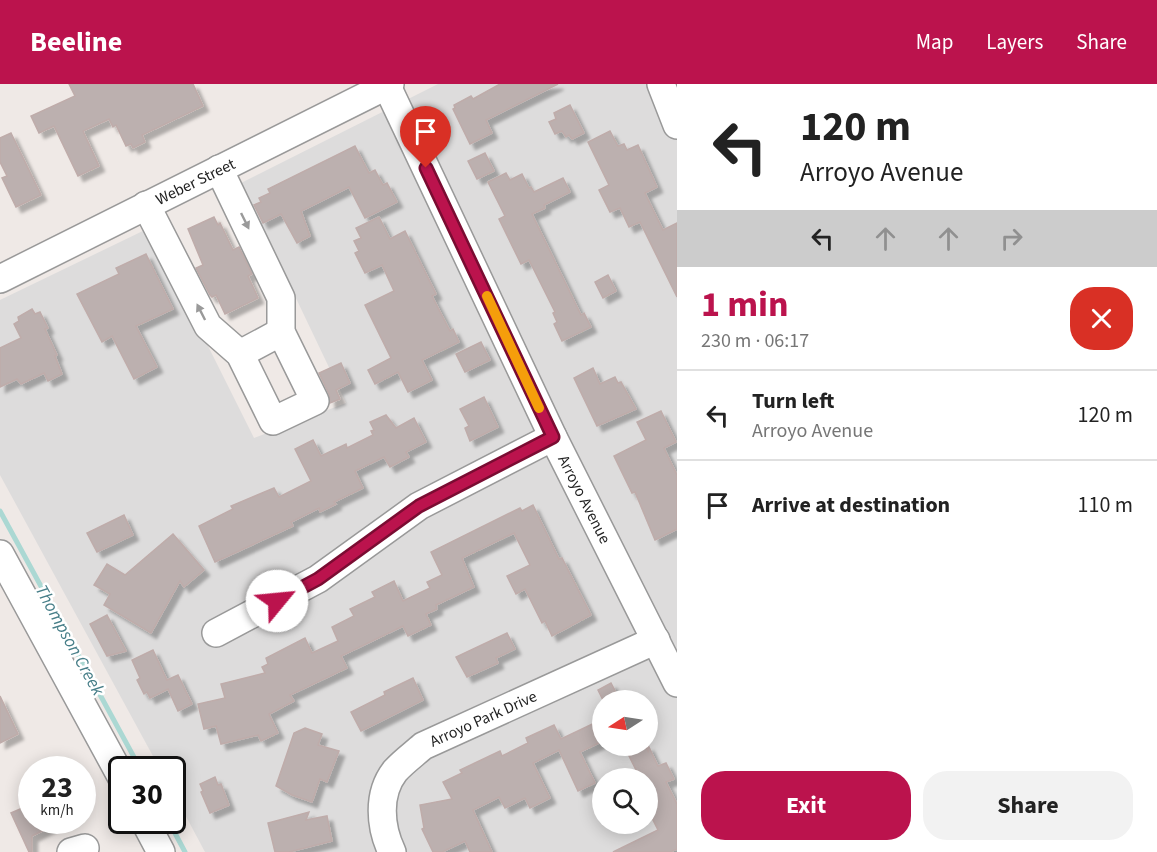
<!DOCTYPE html>
<html lang="en">
<head>
<meta charset="utf-8">
<style>
	:root { --surface:#fff; --page:#f2f2f2; --text:#222; --muted:#767676; --line:#e0e0e0; --accent:#bb134d }
	body { margin:0; font-family:"Source Sans 3",sans-serif; background:var(--page); color:var(--text); height:100vh; display:flex; flex-direction:column; font-size:22px; white-space:nowrap }
	* { box-sizing:border-box; margin:0 }
	p { font-size:20px; color:var(--muted) }
	.icon { flex:none; width:33px; height:33px; fill:none; stroke:currentColor; stroke-width:2; stroke-linecap:round; stroke-linejoin:round }
	.map { position:relative; flex:1; overflow:hidden }
	.drawer { display:flex; flex-direction:column; background:var(--surface); width:480px }
	.drawer>* { flex:none }
	.banner { background:#fff; color:var(--text); overflow:hidden }
	.needle { width:39px; rotate:258deg }
	.fabs { position:absolute; left:592px; top:606px; display:grid; gap:12px }
	.fabs a { display:grid; place-items:center; width:66px; height:66px; border-radius:50%; background:var(--surface); box-shadow:0 3px 15px #0003; font-size:30px }
	.speed { position:absolute; left:18px; top:672px; display:flex; gap:12px; font-size:30px; font-weight:700; text-align:center }
	.speed>* { display:grid; place-content:center; width:78px; height:78px; border-radius:50%; background:var(--surface); box-shadow:0 3px 15px #0003; line-height:1 }
	.speed small { font-size:15px; font-weight:400 }
	.speed .limit { border:3px solid #111; border-radius:9px; background:#fff; color:#111 }
	.pin { position:absolute; display:grid; place-items:center; width:51px; height:51px; color:#fff; margin:-62px -26px; border-radius:50% 50% 50% 0; rotate:-45deg; box-shadow:0 0 6px #0007 }
	.pin .icon { rotate:45deg }
	.me { position:absolute; width:66px; margin:-33px; rotate:62deg; stroke-linejoin:round; filter:drop-shadow(0 0 4px #0008) }
	.turn { display:flex; align-items:center; gap:21px; height:126px; padding:0 24px; font-size:27px }
	.turn .icon { width:78px; height:78px; stroke-width:2.5 }
	.turn b { display:block; font-size:42px; line-height:51px }
	.lanes { display:flex; align-items:center; height:57px; padding:0 24px; background:#0003; justify-content:center; gap:30px; direction:ltr }
	.lanes .off { opacity:.35 }
	.round { display:grid; place-items:center; flex:none; width:63px; height:63px; border-radius:24px; background:var(--page) }
	.head { display:flex; align-items:center; justify-content:space-between; height:102px; padding:0 24px }
	h1 { font-size:36px; font-weight:700; line-height:45px; color:var(--accent) }
	.button { display:flex; gap:12px; margin-top:auto; padding:12px 24px }
	.button a { flex:1; height:69px; border-radius:24px; background:var(--accent); color:#fff; font-size:24px; font-weight:700; line-height:69px; text-align:center }
	.button a+a { background:var(--page); color:var(--text) }
	ul { padding:0; list-style:none }
	li { display:flex; align-items:center; gap:18px; height:90px; padding:0 24px; border-top:2px solid var(--line) }
	li div { flex:1 }
	li b { display:block; font-size:22px }
	li em { font-style:normal }
	header { display:flex; align-items:center; gap:36px; box-sizing:border-box; height:84px; padding:0 30px; background:var(--accent); color:#fff }
	header strong { font-size:28px }
	nav { display:flex; gap:33px; margin-inline-start:auto; font-size:21px }
	main { display:flex; flex:1; min-height:0 }
	.map>svg:first-child { display:block }
	.residential { fill:#dddcdc; fill-rule:evenodd }
	.lines { fill:none; stroke-linecap:round; stroke-linejoin:round }
	.stream { stroke:#abd8d3; stroke-width:5 }
	.building { fill:#bcb0af; stroke:#bfacaa; stroke-width:1.5; filter:url(#shadow) }
	.minor-casing { stroke:#999; stroke-width:30 }
	.minor { stroke:#fff; stroke-width:27 }
	.oneway { fill:#9a9a9a }
	.route-casing { stroke:#7a0c32; stroke-width:15 }
	.route { stroke:#bb134d; stroke-width:10 }
	.slow { stroke:#f59e0b; stroke-width:10 }
	.labels { text-anchor:middle; stroke-width:5; stroke-linejoin:round; paint-order:stroke }
	.street-label { font-size:16px; fill:#1f1f1f; stroke:#fff }
	.water-label { font-size:18px; font-style:italic; fill:#477e88; stroke:#fff }
</style>
</head>
<body>
<header>
<strong>Beeline</strong>
<nav><a>Map</a><a>Layers</a><a>Share</a></nav>
</header>
<main>
<div class="map">
<svg width="677" height="768" viewBox="0 0 677 768">
	<defs>
		<filter id="shadow"><feDropShadow dx="5.5" dy="5.5" stdDeviation="1.5" flood-color="#0004"/></filter>
	</defs>
	<rect width="100%" height="100%" fill="#efe9e6"/>
	<path class="residential" d="M438 0H677V768H205L173 708 172 686 160 685 0 391V216L149 144 254 354 346 319 241 99ZM603 616H648V662H603ZM603 694H648V740H603Z"/>
	<g class="lines">
		<g class="stream">
			<polyline points="0,427 141,686"/>
			<polyline points="168,736 185,768"/>
		</g>
	</g>
	<g class="building">
		<polygon points="69,0 193,0 203,22 142,51 145,58 133,64 131,60 126,62 116,41 113,43 109,35 83,47 99,82 78,92 54,42 39,49 31,32 75,12"/>
		<polygon points="500,0 558,0 486,36 492,49 470,60 453,25 455,24 454,21 471,12 473,15"/>
		<polygon points="570,21 584,49 572,55 569,51 566,53 562,47 555,50 549,38 556,35 554,29"/>
		<polygon points="610,47 618,62 624,60 627,66 638,61 657,103 645,109 663,146 677,139 677,213 640,138 629,143 620,124 610,128 599,106 609,101 588,58"/>
		<polygon points="11,49 41,111 16,123 2,94 7,92 0,78 0,54"/>
		<polygon points="355,62 369,89 375,86 383,101 387,99 397,118 365,134 349,103 301,127 310,152 297,159 281,130 263,139 254,121 261,118 259,114 270,109 268,105"/>
		<polygon points="485,69 494,87 477,95 468,77"/>
		<polygon points="506,89 510,96 522,90 529,104 531,103 534,108 563,94 570,108 544,121 545,124 532,130 581,231 584,229 591,243 562,257 554,240 557,238 553,229 555,228 529,176 521,180 499,135 505,132 488,98"/>
		<polygon points="214,133 218,141 220,139 233,166 239,163 252,190 248,192 258,214 225,230 216,211 212,213 210,211 196,184 203,181 188,145"/>
		<polygon points="379,133 390,155 405,147 436,210 432,212 450,247 453,245 459,258 422,276 432,296 408,308 398,288 375,300 368,286 391,274 365,221 394,207 382,181 365,189 355,169 359,167 354,157 361,154 356,144"/>
		<polygon points="146,170 173,225 136,242 157,283 134,295 112,252 102,258 77,210 119,190 116,184"/>
		<polygon points="608,191 616,207 603,214 595,198"/>
		<polygon points="32,225 35,230 40,228 48,244 45,245 57,271 55,272 62,290 48,297 44,289 21,300 17,295 0,303 0,264 21,254 14,240 19,237 18,233"/>
		<polygon points="481,258 490,276 465,288 456,270"/>
		<polygon points="341,279 350,299 336,306 340,315 330,319 329,310 319,289"/>
		<polygon points="593,284 600,300 615,293 618,299 621,298 636,325 597,342 574,294"/>
		<polygon points="484,313 498,343 470,357 465,344 469,342 460,325"/>
		<polygon points="661,327 676,358 664,364 677,391 677,445 655,456 635,408 632,409 614,372 646,356 637,338"/>
		<polygon points="386,331 396,344 414,334 426,358 406,368 409,373 390,383 384,373 355,387 363,404 334,418 336,420 320,428 319,424 291,438 293,442 215,478 199,442 233,425 231,422 274,404 279,413 311,397 295,365 313,356 321,372 346,360 347,364 373,351 371,347 374,346 370,338"/>
		<polygon points="533,421 559,475 562,474 591,531 552,552 545,537 542,539 525,505 516,510 507,492 530,481 514,449 462,474 474,503 436,521 437,525 426,530 431,541 408,552 403,542 341,572 347,584 290,611 294,617 269,630 278,649 261,657 258,651 221,660 216,642 204,645 198,620 225,614 221,600 265,589 262,583 268,580 266,574 305,554 312,569 338,557 332,543 354,532 350,525 375,513 372,508 394,497 403,517 430,504 427,498 442,491 431,468 520,424 522,427"/>
		<polygon points="124,431 133,451 97,468 87,449"/>
		<polygon points="173,450 204,486 184,503 180,497 151,549 104,521 110,510 94,501 107,480 125,491"/>
		<polygon points="107,531 126,567 107,572 90,540"/>
		<polygon points="507,549 515,565 496,574 498,579 467,593 456,573"/>
		<polygon points="153,566 167,596 178,591 192,620 178,627 168,605 150,614 147,608 144,610 137,596 140,594 132,576"/>
		<polygon points="413,594 423,616 361,647 351,628 385,611 384,608"/>
		<polygon points="611,599 620,616 603,616 598,606"/>
		<polygon points="0,612 18,650 0,659"/>
		<polygon points="603,635 603,657 580,668 595,699 578,707 559,666 533,679 550,714 530,724 525,714 505,724 499,713 473,726 492,768 470,768 465,757 442,768 433,768 422,745 424,744 420,721 452,715 443,698 462,689 460,686 500,667 502,672 528,659 526,654 554,641 561,655"/>
		<polygon points="305,644 322,650 318,661 339,667 327,698 320,695 312,718 292,711 276,702 294,649"/>
		<polygon points="648,661 658,682 666,679 674,695 666,698 677,720 677,765 670,768 613,768 658,746 648,726 648,694 640,694 627,668 642,662 645,662 648,667"/>
		<polygon points="215,693 218,701 221,700 229,721 210,729 201,708 203,707 200,700"/>
		<polygon points="32,720 32,736 64,736 32,752 32,768 29,768 11,729"/>
		<polygon points="309,728 306,736 327,732 332,757 289,768 275,768 268,739"/>
	</g>
	<g class="lines">
		<defs>
			<g id="minor">
				<polyline points="661,0 677,41"/>
				<polyline points="387,2 553,353 677,599"/>
				<polyline points="146,121 208,242 240,270 273,337 315,317 281,248 281,214 219,85"/>
				<polyline points="0,195 390,0"/>
				<polyline points="240,270 281,248"/>
				<polyline points="0,470 122,694"/>
				<polyline points="216,549 318,495 419,422 553,353"/>
				<polyline points="144,736 161,768"/>
				<polyline points="71,768 85,764"/>
				<path d="M392 768C380 743 377 710 395 687 403 678 414 670 423 662L656 556"/>
			</g>
		</defs>
		<use href="#minor" class="minor-casing"/>
		<use href="#minor" class="minor"/>
	</g>
	<defs><path id="oneway-solid" d="M-6-.8H1V-3.2L6.5 0L1 3.2V.8H-6Z" transform="scale(1.5)"/></defs>
	<g class="oneway">
		<use href="#oneway-solid" transform="translate(245 137) rotate(64)"/>
		<use href="#oneway-solid" transform="translate(201 228) rotate(-117)"/>
	</g>
	<g class="lines">
		<defs>
			<polyline id="route" points="277,517 318,495 419,422 553,353 426,84"/>
		</defs>
		<use href="#route" class="route-casing"/>
		<use href="#route" class="route"/>
		<polyline class="slow" points="487,212 539,324"/>
	</g>
	<g class="labels">
		<g class="street-label">
			<text transform="translate(195 97) rotate(-26)" y="6">Weber Street</text>
			<text transform="translate(585 415) rotate(63)" y="6">Arroyo Avenue</text>
			<text transform="translate(483 634) rotate(-24)" y="6">Arroyo Park Drive</text>
		</g>
		<g class="water-label">
			<text transform="translate(70 556) rotate(61)" y="6">Thompson Creek</text>
		</g>
	</g>
</svg>
<div class="fabs">
<a><svg class="needle" viewBox="-14 -14 28 28"><path d="M0-13l5 13h-10z" fill="#e53935"/><path d="M0 13l5-13h-10z" fill="#767676"/></svg></a>
<a><svg class="icon" aria-label="search" viewBox="0 0 24 24"><circle cx="10" cy="10" r="6"/><path d="M15 15l6 6"/></svg></a>
</div>
<div class="speed"><div>23<small>km/h</small></div><div class="limit">30</div></div>
<div class="pin" style="left:426px;top:84px;background:#d93025"><svg class="icon" aria-label="arrive" viewBox="0 0 24 24"><path d="M6 21V4h12l-3 4 3 4H6"/></svg></div>
<svg class="me" style="left:277px;top:517px" viewBox="-20 -20 40 40"><circle r="19" fill="#fff"/><path d="M0-13L10 11 0 6-10 11z" fill="#bb134d"/></svg>
</div>
<section class="drawer">
<div class="banner">
<div class="turn"><svg class="icon" aria-label="left" viewBox="0 0 24 24"><path d="M17 20v-9H6M10 6l-5 5 5 5"/></svg><div><b>120 m</b>Arroyo Avenue</div></div>
<div class="lanes"><svg class="icon" aria-label="left" viewBox="0 0 24 24"><path d="M17 20v-9H6M10 6l-5 5 5 5"/></svg><svg class="icon off" aria-label="ahead" viewBox="0 0 24 24"><path d="M12 20V5M6 11l6-6 6 6"/></svg><svg class="icon off" aria-label="ahead" viewBox="0 0 24 24"><path d="M12 20V5M6 11l6-6 6 6"/></svg><svg class="icon off" aria-label="right" viewBox="0 0 24 24"><path d="M7 20v-9h11M14 6l5 5-5 5"/></svg></div>
</div>
<div class="head"><div><h1>1 min</h1><p>230 m · 06:17</p></div><a class="round" style="background:#d93025;color:#fff"><svg class="icon" aria-label="close" viewBox="0 0 24 24"><path d="M6 6l12 12M18 6L6 18"/></svg></a></div>
<ul>
<li><svg class="icon" aria-label="left" viewBox="0 0 24 24"><path d="M17 20v-9H6M10 6l-5 5 5 5"/></svg><div><b>Turn left</b><p>Arroyo Avenue</p></div><em>120 m</em></li>
<li><svg class="icon" aria-label="arrive" viewBox="0 0 24 24"><path d="M6 21V4h12l-3 4 3 4H6"/></svg><div><b>Arrive at destination</b></div><em>110 m</em></li>
</ul>
<div class="button"><a>Exit</a><a>Share</a></div>
</section>
</main>
</body>
</html>
